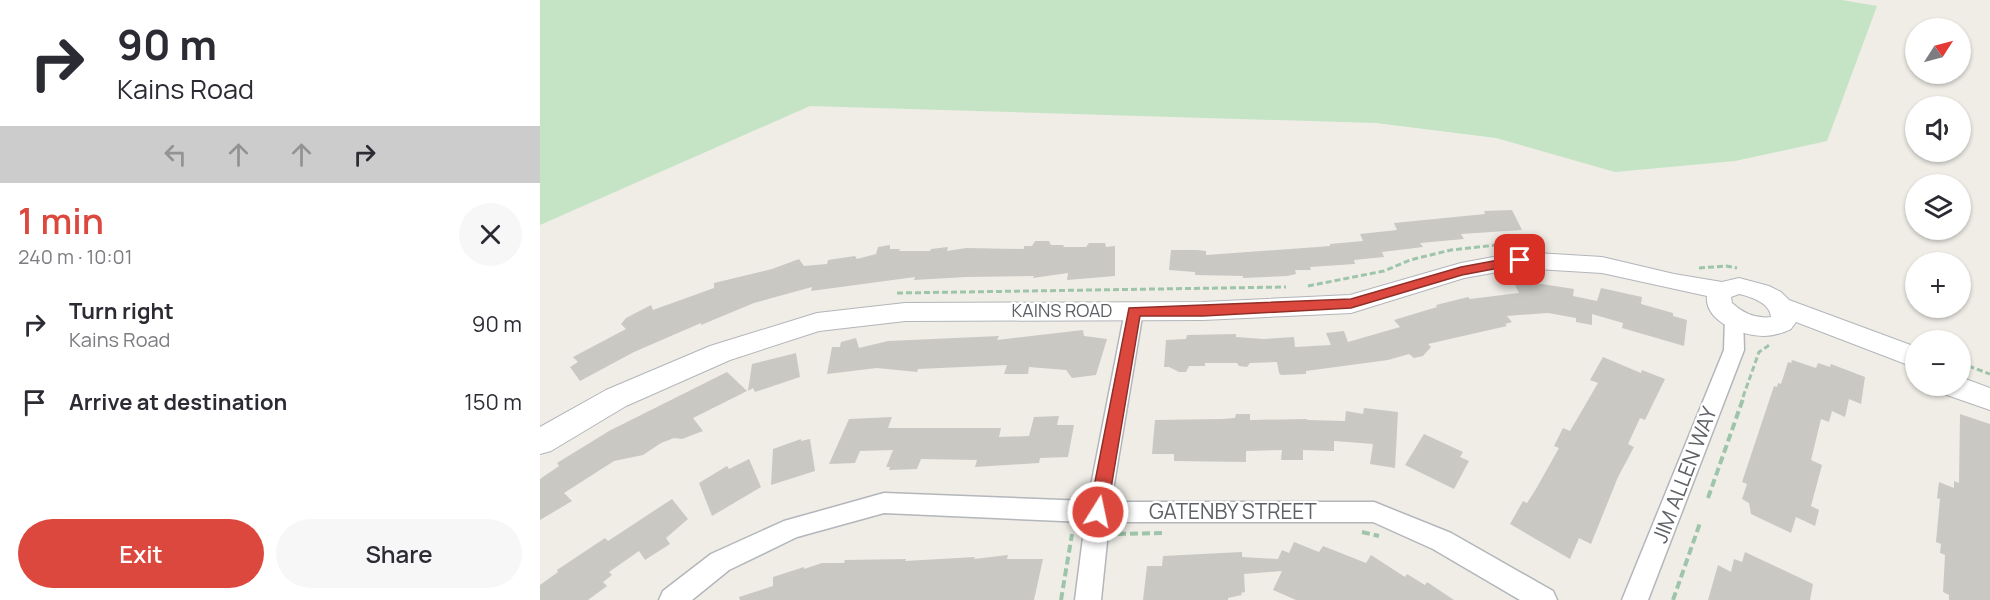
<!DOCTYPE html>
<html lang="en">
<head>
<meta charset="utf-8">
<style>
	:root { --surface:#fff; --page:#f7f7f7; --text:#2b2b33; --muted:#7c7c81; --accent:#dd483e }
	body { margin:0; font-family:Manrope,sans-serif; background:var(--page); color:var(--text); height:100vh; display:flex; flex-direction:column; font-size:22px; white-space:nowrap }
	* { box-sizing:border-box; margin:0 }
	p { font-size:20px; color:var(--muted) }
	.icon { flex:none; width:33px; height:33px; fill:none; stroke:currentColor; stroke-width:2; stroke-linecap:round; stroke-linejoin:round }
	.map { position:relative; flex:1; overflow:hidden }
	.details { display:flex; flex-direction:column; background:var(--surface); width:540px }
	.details>* { flex:none }
	.top-card { background:#fff; color:var(--text); overflow:hidden }
	.needle { width:39px; rotate:54deg }
	.fabs { position:absolute; left:1365px; top:18px; display:grid; gap:12px }
	.fabs a { display:grid; place-items:center; width:66px; height:66px; border-radius:50%; background:var(--surface); box-shadow:0 2px 4px #0004; font-size:30px }
	.pin { position:absolute; display:grid; place-items:center; width:51px; height:51px; color:#fff; margin:-26px; border-radius:12px; box-shadow:0 3px 9px #0006 }
	.me { position:absolute; width:66px; margin:-33px; rotate:10deg; stroke-linejoin:round; filter:drop-shadow(0 0 4px #0008) }
	.turn { display:flex; align-items:center; gap:21px; height:126px; padding:0 18px; font-size:27px }
	.turn .icon { width:78px; height:78px; stroke-width:2.5 }
	.turn b { display:block; font-size:42px; line-height:51px }
	.lanes { display:flex; align-items:center; height:57px; padding:0 18px; background:#0003; justify-content:center; gap:30px; direction:ltr }
	.lanes .off { opacity:.35 }
	.round { display:grid; place-items:center; flex:none; width:63px; height:63px; border-radius:32px; background:var(--page) }
	.headline { display:flex; align-items:center; justify-content:space-between; height:102px; padding:0 18px }
	h1 { font-size:36px; font-weight:600; line-height:45px; color:var(--accent) }
	.cta { display:flex; gap:12px; margin-top:auto; padding:12px 18px }
	.cta a { flex:1; height:69px; border-radius:36px; background:var(--accent); color:#fff; font-size:24px; font-weight:600; line-height:69px; text-align:center }
	.cta a+a { background:var(--page); color:var(--text) }
	ul { padding:0; list-style:none }
	li { display:flex; align-items:center; gap:18px; height:78px; padding:0 18px }
	li div { flex:1 }
	li b { display:block; font-size:22px }
	li em { font-style:normal }
	main { display:flex; flex:1; min-height:0 }
	.map>svg:first-child { display:block }
	.green { fill:#c5e4c5 }
	.building { fill:#cac8c3 }
	.lines { fill:none; stroke-linecap:round; stroke-linejoin:round }
	.street-casing { stroke:#b3b6ba; stroke-width:3 }
	.secondary-casing { stroke:#b2b5ba; stroke-width:2 }
	.path-far1 { stroke:#9ec5a9; stroke-width:3; stroke-dasharray:6 3; stroke-linecap:butt }
	.path { stroke:#9ec5a9; stroke-width:4; stroke-dasharray:8 4; stroke-linecap:butt }
	.street { fill:#fff; fill-rule:evenodd }
	.secondary { fill:#fff; fill-rule:evenodd }
	.route { fill:#dd483e; stroke:#902f28; stroke-width:1.5 }
	.labels { text-anchor:middle; stroke-width:4.5; stroke-linejoin:round; paint-order:stroke }
	.street-label { font-size:18px; fill:#5e6165; stroke:#fff }
	.near-street-label { font-size:21px; fill:#5e6165; stroke:#fff }
</style>
</head>
<body>
<main>
<section class="details">
<div class="top-card">
<div class="turn"><svg class="icon" aria-label="right" viewBox="0 0 24 24"><path d="M7 20v-9h11M14 6l5 5-5 5"/></svg><div><b>90 m</b>Kains Road</div></div>
<div class="lanes"><svg class="icon off" aria-label="left" viewBox="0 0 24 24"><path d="M17 20v-9H6M10 6l-5 5 5 5"/></svg><svg class="icon off" aria-label="ahead" viewBox="0 0 24 24"><path d="M12 20V5M6 11l6-6 6 6"/></svg><svg class="icon off" aria-label="ahead" viewBox="0 0 24 24"><path d="M12 20V5M6 11l6-6 6 6"/></svg><svg class="icon" aria-label="right" viewBox="0 0 24 24"><path d="M7 20v-9h11M14 6l5 5-5 5"/></svg></div>
</div>
<div class="headline"><div><h1>1 min</h1><p>240 m · 10:01</p></div><a class="round"><svg class="icon" aria-label="close" viewBox="0 0 24 24"><path d="M6 6l12 12M18 6L6 18"/></svg></a></div>
<ul>
<li><svg class="icon" aria-label="right" viewBox="0 0 24 24"><path d="M7 20v-9h11M14 6l5 5-5 5"/></svg><div><b>Turn right</b><p>Kains Road</p></div><em>90 m</em></li>
<li><svg class="icon" aria-label="arrive" viewBox="0 0 24 24"><path d="M6 21V4h12l-3 4 3 4H6"/></svg><div><b>Arrive at destination</b></div><em>150 m</em></li>
</ul>
<div class="cta"><a>Exit</a><a>Share</a></div>
</section>
<div class="map">
<svg width="1450" height="600" viewBox="0 0 1450 600">
	<rect width="100%" height="100%" fill="#efede6"/>
	<polygon class="green" points="0,0 1302,0 1337,6 1287,141 1195,161 1075,172 956,138 836,123 270,106 0,225"/>
	<g class="building">
		<polygon points="972,210 982,230 921,234 924,239 880,243 883,247 842,252 844,257 814,260 815,264 770,267 771,270 755,270 756,274 747,276 703,278 703,276 655,275 655,272 629,270 631,250 657,250 666,251 666,255 777,247 790,246 790,244 823,241 820,234 857,230 854,223 945,214 944,211"/>
		<polygon points="495,241 509,241 511,245 524,245 523,247 546,247 549,243 565,243 566,247 575,246 575,276 527,280 528,273 493,278 494,276 426,277 374,280 375,277 271,291 272,287 214,303 161,325 161,323 94,352 40,381 30,367 38,362 33,357 86,329 81,324 86,318 111,305 113,310 174,288 174,283 232,269 259,259 264,266 287,264 288,260 315,256 317,259 336,254 338,247 350,245 350,249 360,249 359,251 390,251 391,249 408,247 407,251 426,248 484,249 484,246 492,246"/>
		<polygon points="1002,284 1034,289 1033,296 1057,301 1061,288 1102,297 1101,304 1133,313 1133,316 1147,320 1144,346 1082,328 1083,323 1052,314 1052,325 1036,322 1036,318 1008,313 967,316 972,322 965,324 967,326 888,344 891,347 883,356 874,358 869,354 848,360 766,371 766,374 741,375 739,373 737,362 710,363 707,367 699,366 697,363 665,363 665,366 649,366 646,372 639,372 629,367 624,367 626,340 646,339 647,335 696,334 696,337 724,339 754,337 755,347 791,345 786,333 804,331 808,342 860,327 854,320 897,307 896,305 928,297 930,299 979,293 975,285"/>
		<polygon points="543,330 544,336 567,339 556,375 532,378 526,370 489,367 488,374 464,374 467,365 378,369 377,372 337,368 287,374 292,347 300,347 301,342 316,338 319,348 348,341 459,336 457,340"/>
		<polygon points="256,353 260,377 215,392 213,388 208,391 212,364"/>
		<polygon points="1063,357 1101,373 1102,370 1125,379 1105,420 1100,418 1088,444 1094,447 1078,477 1051,544 1039,538 1030,559 970,524 983,501 987,503 996,489 1019,448 1014,446 1023,428 1030,431 1058,383 1050,380"/>
		<polygon points="1252,360 1276,368 1278,363 1290,367 1291,364 1325,377 1321,404 1309,399 1305,417 1292,411 1289,422 1281,419 1271,460 1282,465 1271,506 1279,510 1275,526 1256,517 1251,533 1211,514 1209,503 1202,499 1207,484 1202,482 1234,386 1237,387 1238,383 1241,384 1248,362 1251,363"/>
		<polygon points="187,372 207,391 153,418 163,431 142,439 134,438 121,443 103,455 74,461 24,493 32,501 0,520 0,479 19,466 17,463 69,431"/>
		<polygon points="824,408 858,412 855,468 830,464 833,444 794,441 794,451 763,450 763,460 741,460 742,450 706,451 706,462 634,461 634,454 612,454 615,420 682,419 695,418 696,414 710,414 710,420 767,419 767,420 805,421 806,411 823,414"/>
		<polygon points="1420,414 1450,424 1450,600 1409,600 1409,595 1403,592 1405,555 1400,553 1401,544 1396,542 1400,499 1397,498 1399,482 1414,488 1414,481 1419,483"/>
		<polygon points="519,416 517,425 534,425 528,457 500,458 499,463 435,467 437,460 381,459 377,469 349,470 350,467 346,467 353,450 320,451 315,463 289,464 309,419 352,417 348,428 461,428 459,437 489,436 494,417"/>
		<polygon points="884,434 923,452 920,457 929,461 914,489 865,465"/>
		<polygon points="261,439 261,441 270,439 275,471 231,485 233,449"/>
		<polygon points="209,459 221,487 172,516 159,483 187,466 189,469"/>
		<polygon points="132,499 148,519 126,538 130,544 105,560 99,551 69,572 72,575 63,582 67,586 48,600 0,600 0,585 18,572 17,570 65,538 68,541"/>
		<polygon points="754,542 779,552 783,546 826,563 831,555 865,577 867,574 885,585 887,582 914,600 756,600 733,590 742,571 704,574 705,592 701,593 702,595 688,598 688,600 603,600 607,566 622,566 623,556 702,552 702,557 738,559 742,550 749,553"/>
		<polygon points="1205,552 1273,584 1270,600 1168,600 1178,565 1191,572 1194,559 1202,562"/>
		<polygon points="468,555 467,559 503,559 494,600 200,600 199,597 233,586 233,577 264,567 264,569 282,563 304,563 305,560 366,559 365,561 435,557 434,559"/>
	</g>
	<g class="lines">
		<defs>
			<g id="street">
				<polygon points="594,305 600,307 603,311 571,502 834,502 911,533 1013,591 1017,600 980,600 893,549 833,522 569,522 561,600 535,600 545,522 344,513 257,537 189,570 152,600 119,600 123,591 171,554 244,521 344,493 548,501 585,311 588,307"/>
				<polygon points="1194,312 1201,314 1203,318 1204,350 1108,600 1082,600 1184,350 1185,318 1187,314"/>
			</g>
			<g id="secondary">
				<path d="M980 252 1062 257 1134 274 1182 282 1199 278 1229 286 1241 292 1249 300 1376 347V368L1256 322 1251 329C1243 333 1233 336 1223 336 1202 336 1164 321 1167 296L1062 273 980 268 924 278 811 313 663 320 365 321 279 331 190 360 86 406 11 451 0 454V427L66 390 170 346 277 313 365 303 663 302 810 295 921 263ZM1199 294C1212 297 1230 303 1231 317 1216 319 1203 313 1192 303L1191 297Z"/>
				<polygon points="1420,377 1450,388 1450,410 1404,394 1400,386 1420,386"/>
			</g>
		</defs>
		<use href="#street" class="street-casing"/>
		<use href="#secondary" class="secondary-casing"/>
		<g class="path-far1">
			<polyline points="1159,268 1186,266 1197,268"/>
			<polyline points="768,286 844,271 870,260 911,250 966,244"/>
			<polyline points="357,293 746,287"/>
			<polyline points="1420,363 1450,374"/>
			<polyline points="1203,397 1219,352 1228,346 1225,344"/>
		</g>
		<g class="path">
			<polyline points="1168,498 1204,396"/>
			<polyline points="822,532 839,536"/>
			<polyline points="578,534 626,533"/>
			<polyline points="521,600 532,534"/>
			<polyline points="1133,600 1160,523"/>
		</g>
		<use href="#street" class="street"/>
		<use href="#secondary" class="secondary"/>
	</g>
	<polygon class="route" points="980,256 987,260 985,263 922,275 811,308 663,316 600,316 567,512 564,517 558,520 551,517 549,512 589,308 811,299 921,267"/>
	<g class="labels">
		<g class="street-label">
			<text x="522" y="317">KAINS ROAD</text>
		</g>
		<g class="near-street-label">
			<text transform="translate(1145 475) rotate(-69)" y="7">JIM ALLEN WAY</text>
			<text x="693" y="519">GATENBY STREET</text>
		</g>
	</g>
</svg>
<div class="fabs">
<a><svg class="needle" viewBox="-14 -14 28 28"><path d="M0-13l5 13h-10z" fill="#e53935"/><path d="M0 13l5-13h-10z" fill="#7c7c81"/></svg></a>
<a><svg class="icon" aria-label="sound" viewBox="0 0 24 24"><path d="M4 9h4l5-4v14l-5-4H4zM17 9q2 3 0 6"/></svg></a>
<a><svg class="icon" aria-label="layers" viewBox="0 0 24 24"><path d="M12 4l9 5-9 5-9-5zM3 14l9 5 9-5"/></svg></a>
<a>+</a>
<a>−</a>
</div>
<div class="pin" style="left:980px;top:260px;background:#d93025"><svg class="icon" aria-label="arrive" viewBox="0 0 24 24"><path d="M6 21V4h12l-3 4 3 4H6"/></svg></div>
<svg class="me" style="left:558px;top:512px" viewBox="-20 -20 40 40"><circle r="17" fill="#dd483e" stroke="#fff" stroke-width="3"/><path d="M0-11L8 9 0 5-8 9z" fill="#fff"/></svg>
</div>
</main>
</body>
</html>
